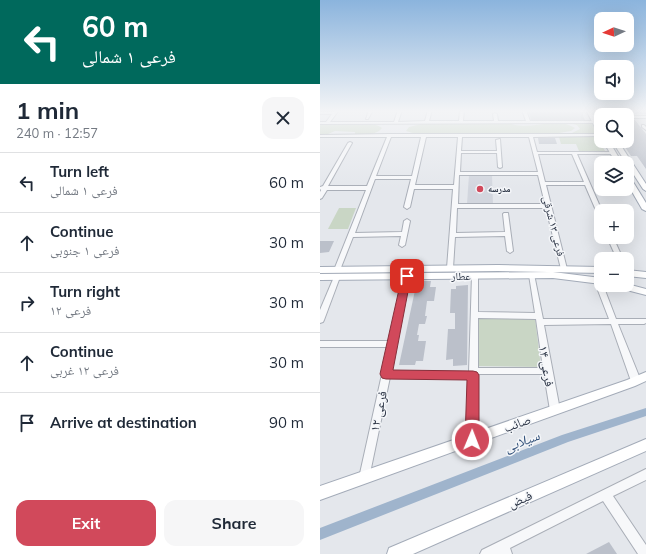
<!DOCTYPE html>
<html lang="en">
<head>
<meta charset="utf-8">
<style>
	:root { --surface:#fff; --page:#f6f6f7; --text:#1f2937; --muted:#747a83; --line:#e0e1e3; --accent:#d1495b }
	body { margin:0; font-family:Mulish,"Noto Naskh Arabic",sans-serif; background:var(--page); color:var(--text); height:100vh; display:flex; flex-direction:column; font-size:15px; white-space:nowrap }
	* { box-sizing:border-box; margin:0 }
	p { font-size:13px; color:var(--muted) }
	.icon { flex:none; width:22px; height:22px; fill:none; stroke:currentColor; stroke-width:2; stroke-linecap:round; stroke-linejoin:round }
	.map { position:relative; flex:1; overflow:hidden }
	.details { display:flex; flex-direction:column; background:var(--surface); width:320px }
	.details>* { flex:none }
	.hud { background:#00695c; color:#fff; overflow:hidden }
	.needle { width:26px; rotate:266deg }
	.buttons { position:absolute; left:274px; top:12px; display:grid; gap:8px }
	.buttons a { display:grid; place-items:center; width:40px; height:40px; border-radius:8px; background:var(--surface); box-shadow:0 4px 16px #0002; font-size:20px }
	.pin { position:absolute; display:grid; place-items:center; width:34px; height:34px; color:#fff; margin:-17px; border-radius:8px; box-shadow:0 2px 6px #0006 }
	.me { position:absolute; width:44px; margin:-22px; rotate:1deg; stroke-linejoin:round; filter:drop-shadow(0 0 3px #0008) }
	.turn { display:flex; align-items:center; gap:14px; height:84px; padding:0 16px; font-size:18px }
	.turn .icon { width:52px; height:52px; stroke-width:2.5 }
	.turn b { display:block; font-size:28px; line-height:34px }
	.round { display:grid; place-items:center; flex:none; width:42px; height:42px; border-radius:12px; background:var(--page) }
	.overview { display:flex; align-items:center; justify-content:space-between; height:68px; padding:0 16px }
	h1 { font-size:24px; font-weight:700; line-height:30px }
	.primary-button { display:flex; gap:8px; margin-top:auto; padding:8px 16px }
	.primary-button a { flex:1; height:46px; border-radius:12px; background:var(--accent); color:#fff; font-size:16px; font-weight:700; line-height:46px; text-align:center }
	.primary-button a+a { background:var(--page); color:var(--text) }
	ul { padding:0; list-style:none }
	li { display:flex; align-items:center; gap:12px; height:60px; padding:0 16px; border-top:1px solid var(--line) }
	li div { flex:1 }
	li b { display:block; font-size:15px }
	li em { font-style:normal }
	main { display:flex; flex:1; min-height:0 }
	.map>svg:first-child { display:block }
	.built { fill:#d2d6de }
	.green { fill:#c9d6c5 }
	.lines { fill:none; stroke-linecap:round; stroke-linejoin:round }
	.canal { fill:#9fb4cc; fill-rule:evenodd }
	.building { fill:#bbc0ca }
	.minor-casing { stroke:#a9aeb7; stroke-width:2 }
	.major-casing { stroke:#a3abb8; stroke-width:2 }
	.minor { fill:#f7f8fa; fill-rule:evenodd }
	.major { fill:#fff; fill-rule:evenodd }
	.route { fill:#d1495b; stroke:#882f3b }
	.poi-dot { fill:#d1495b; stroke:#f4f6f9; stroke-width:1.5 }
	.labels { text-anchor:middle; stroke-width:3; stroke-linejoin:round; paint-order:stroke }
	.far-poi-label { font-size:9px; font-weight:bold; fill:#2b3445; stroke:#f4f6f9; text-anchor:start }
	.street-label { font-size:11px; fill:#2b3445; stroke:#f4f6f9 }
	.near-street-label { font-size:13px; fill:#2b3445; stroke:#f4f6f9 }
	.near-water-label { font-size:14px; font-style:italic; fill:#34527a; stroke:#f4f6f9 }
</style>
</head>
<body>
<main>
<section class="details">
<div class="hud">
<div class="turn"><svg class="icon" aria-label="left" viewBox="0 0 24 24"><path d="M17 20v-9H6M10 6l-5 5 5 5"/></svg><div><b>60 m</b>فرعی ۱ شمالی</div></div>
</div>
<div class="overview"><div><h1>1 min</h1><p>240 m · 12:57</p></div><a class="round"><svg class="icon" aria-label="close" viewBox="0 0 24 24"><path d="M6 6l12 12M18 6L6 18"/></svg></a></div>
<ul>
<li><svg class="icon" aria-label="left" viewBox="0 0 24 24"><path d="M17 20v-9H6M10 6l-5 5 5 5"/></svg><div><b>Turn left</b><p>فرعی ۱ شمالی</p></div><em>60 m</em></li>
<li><svg class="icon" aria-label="ahead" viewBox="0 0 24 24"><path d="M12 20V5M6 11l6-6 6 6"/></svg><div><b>Continue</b><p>فرعی ۱ جنوبی</p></div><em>30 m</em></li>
<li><svg class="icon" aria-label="right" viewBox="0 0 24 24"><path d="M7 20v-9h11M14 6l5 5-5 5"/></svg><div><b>Turn right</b><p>فرعی ۱۲</p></div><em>30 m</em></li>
<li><svg class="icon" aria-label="ahead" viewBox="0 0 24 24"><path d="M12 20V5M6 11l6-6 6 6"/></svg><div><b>Continue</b><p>فرعی ۱۲ غربی</p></div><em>30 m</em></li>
<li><svg class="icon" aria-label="arrive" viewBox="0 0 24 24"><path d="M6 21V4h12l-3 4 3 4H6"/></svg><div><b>Arrive at destination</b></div><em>90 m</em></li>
</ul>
<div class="primary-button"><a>Exit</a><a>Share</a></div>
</section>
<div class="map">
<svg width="326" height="554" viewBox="0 0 326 554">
	<rect width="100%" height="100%" fill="#e4e7ec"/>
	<polygon class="built" points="149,175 172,175 173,204 147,204"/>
	<g class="green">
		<path d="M189 123C209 132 235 115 255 128L251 131 239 133 96 134 86 131 89 127 101 124Z"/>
		<polygon points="249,123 272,123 278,133 252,133 260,129 257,125"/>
		<path d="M0 124C13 124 54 120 62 128 56 136 44 134 35 134V132L15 131 8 134H0Z"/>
		<polygon points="239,137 277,137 285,151 259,151 256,144 241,144"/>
		<polygon points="19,208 36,208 28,229 8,229"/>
		<polygon points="156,318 215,318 221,367 154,366"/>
	</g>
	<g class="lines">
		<polygon class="canal" points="326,408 326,416 248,442 0,540 0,528 242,435"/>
	</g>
	<g class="building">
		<polygon points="208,110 261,110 265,120 211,120"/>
		<polygon points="307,110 323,110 326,114 307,114"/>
		<polygon points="307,120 315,120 326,134 326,169 317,156 311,156 301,141 307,141 307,134 312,134 307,127"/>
		<polygon points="218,138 235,138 237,144 219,144"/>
		<polygon points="0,241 14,241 9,252 0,253"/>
		<polygon points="97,281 111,281 110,287 116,287 114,301 107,301 105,316 107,316 105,324 99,324 97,335 99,335 98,341 106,341 103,361 96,361 95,365 79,365"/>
		<polygon points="148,285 147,365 133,366 133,359 126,360 128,329 135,329 135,313 130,313 131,289 136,289 136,286"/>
		<polygon points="289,542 297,554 266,554"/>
	</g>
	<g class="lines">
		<defs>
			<g id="minor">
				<polygon points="15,110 19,110 10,122 74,122 78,110 82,110 78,122 105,121 108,110 112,110 109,121 139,121 140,110 144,110 143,121 174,121 173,114 175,113 177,114 178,121 206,121 202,110 206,110 210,121 275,121 277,122 275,123 0,124 0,122 6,122 12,114 0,114 0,112 14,112"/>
				<polygon points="49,110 53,110 48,119 46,119"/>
				<rect x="307" y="116" width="19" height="2"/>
				<polygon points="322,125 324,125 326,127 326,130 322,127"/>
				<path d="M69 134H281V136L213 137 217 152H295V153L293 154H257L282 211H281V217L278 215 265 185H226L247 269 244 271 241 269 226 208H137L136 233 185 232 183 214 184 213H188L193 251 190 253 187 251 185 236 135 237 133 268 130 270 127 268 133 189H94L90 207 87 209 84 207 91 179H55L35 233 82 232 84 221 87 219 90 221 85 245 82 247 79 245 81 236 33 237 20 270 17 272 15 271 14 270 46 190H7L2 198 0 199V192L1 190 0 189V187L3 186 28 143 30 142 32 143 8 186H47L67 137H0V135ZM71 137H101L92 176H56ZM106 137H138L134 185H95ZM142 137H209L218 172H140L141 153H177L178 167 180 168 182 167 180 139 176 140 177 151H141ZM218 154H252L264 182H225ZM139 175H218L225 204H138Z"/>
				<polygon points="287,237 293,237 303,259 297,259"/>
				<path d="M155 273 158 275V312L215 313 209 275 210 274H214L223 319H289L274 280 276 278H280L281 285H283L296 319H326V323L324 324H298L321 381 319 383 316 385 313 383 311 381 291 324 224 325 240 410 238 413 235 414 232 413 230 410 224 374H158L157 440 156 443 152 444 148 443 147 440 149 378 70 377 49 478 48 482 44 483 40 482 39 478 68 347H0V341H69L84 276 87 274 90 276 71 371 149 372 152 275ZM158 318 216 319 223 368H158Z"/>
				<polygon points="17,275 20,277 4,320 3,322 0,323 0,310 14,277"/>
				<polygon points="326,469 326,480 293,496 326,545 326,554 318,554 283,501 190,548 192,554 160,554 162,550"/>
			</g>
			<g id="major">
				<polygon points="266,110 271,110 281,128 281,135 278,133"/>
				<polygon points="274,110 279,110 282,115 281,119"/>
				<polygon points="283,141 289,141 302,163 296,163"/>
				<polygon points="292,141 298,141 326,184 326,191 323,189"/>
				<polygon points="307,175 310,177 326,203 326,211 322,209 307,183"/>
				<polygon points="178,265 281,267 281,273 178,271 0,273 0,267"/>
				<polygon points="307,270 326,272 326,278 307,276"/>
				<polygon points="233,272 281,278 281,284 233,278 0,280 0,274"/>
				<polygon points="307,284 326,289 326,295 295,287 293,285"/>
				<polygon points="326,372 326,381 315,386 0,500 0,486 307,380"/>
				<polygon points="326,439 326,451 93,554 67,554 69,548"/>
			</g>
		</defs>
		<use href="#minor" class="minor-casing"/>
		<use href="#major" class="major-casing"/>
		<use href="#minor" class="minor"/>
		<use href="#major" class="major"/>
	</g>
	<linearGradient id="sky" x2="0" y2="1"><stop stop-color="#8bb4dd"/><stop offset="0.59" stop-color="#f3f4f6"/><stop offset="1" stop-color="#f3f4f6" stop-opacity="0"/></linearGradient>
	<rect width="326" height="188" fill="url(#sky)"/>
	<polygon class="route" points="87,273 91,276 73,370 153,371 157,372 159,375 159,440 157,444 152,445 147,444 145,440 147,380 66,379 62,378 60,374 82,276"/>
	<circle class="poi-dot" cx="160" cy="189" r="4"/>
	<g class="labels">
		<g class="far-poi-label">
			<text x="168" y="192">مدرسه</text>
		</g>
		<g class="street-label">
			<text transform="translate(234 226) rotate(76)" y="4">فرعی ۱۳ شرقی</text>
			<text x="141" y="280">عطار</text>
		</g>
		<g class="near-street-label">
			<text transform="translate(227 366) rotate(81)" y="5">فرعی ۱۴</text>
			<text transform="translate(58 411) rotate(-78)" y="5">فرعی ۱۲</text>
			<text transform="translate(197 423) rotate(-20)" y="5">صائب</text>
			<text transform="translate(200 499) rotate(-24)" y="5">فیض</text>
		</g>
		<g class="near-water-label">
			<text transform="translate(202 441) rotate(-21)" y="5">سیلابی</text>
		</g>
	</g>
</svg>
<div class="buttons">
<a><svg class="needle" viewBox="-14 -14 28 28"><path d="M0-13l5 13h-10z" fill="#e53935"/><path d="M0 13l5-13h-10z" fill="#747a83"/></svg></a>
<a><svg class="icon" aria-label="sound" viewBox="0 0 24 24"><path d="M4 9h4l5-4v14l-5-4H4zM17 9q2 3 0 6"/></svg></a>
<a><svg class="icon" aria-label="search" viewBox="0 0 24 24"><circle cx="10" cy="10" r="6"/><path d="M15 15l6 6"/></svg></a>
<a><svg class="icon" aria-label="layers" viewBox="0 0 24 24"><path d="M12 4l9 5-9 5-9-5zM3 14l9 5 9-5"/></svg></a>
<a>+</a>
<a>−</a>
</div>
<div class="pin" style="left:87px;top:276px;background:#d93025"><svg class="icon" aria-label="arrive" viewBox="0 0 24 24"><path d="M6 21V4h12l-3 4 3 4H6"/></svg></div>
<svg class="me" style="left:152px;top:440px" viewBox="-20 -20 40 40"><circle r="17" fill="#d1495b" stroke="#fff" stroke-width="3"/><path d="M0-11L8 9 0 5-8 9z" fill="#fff"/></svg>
</div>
</main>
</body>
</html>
